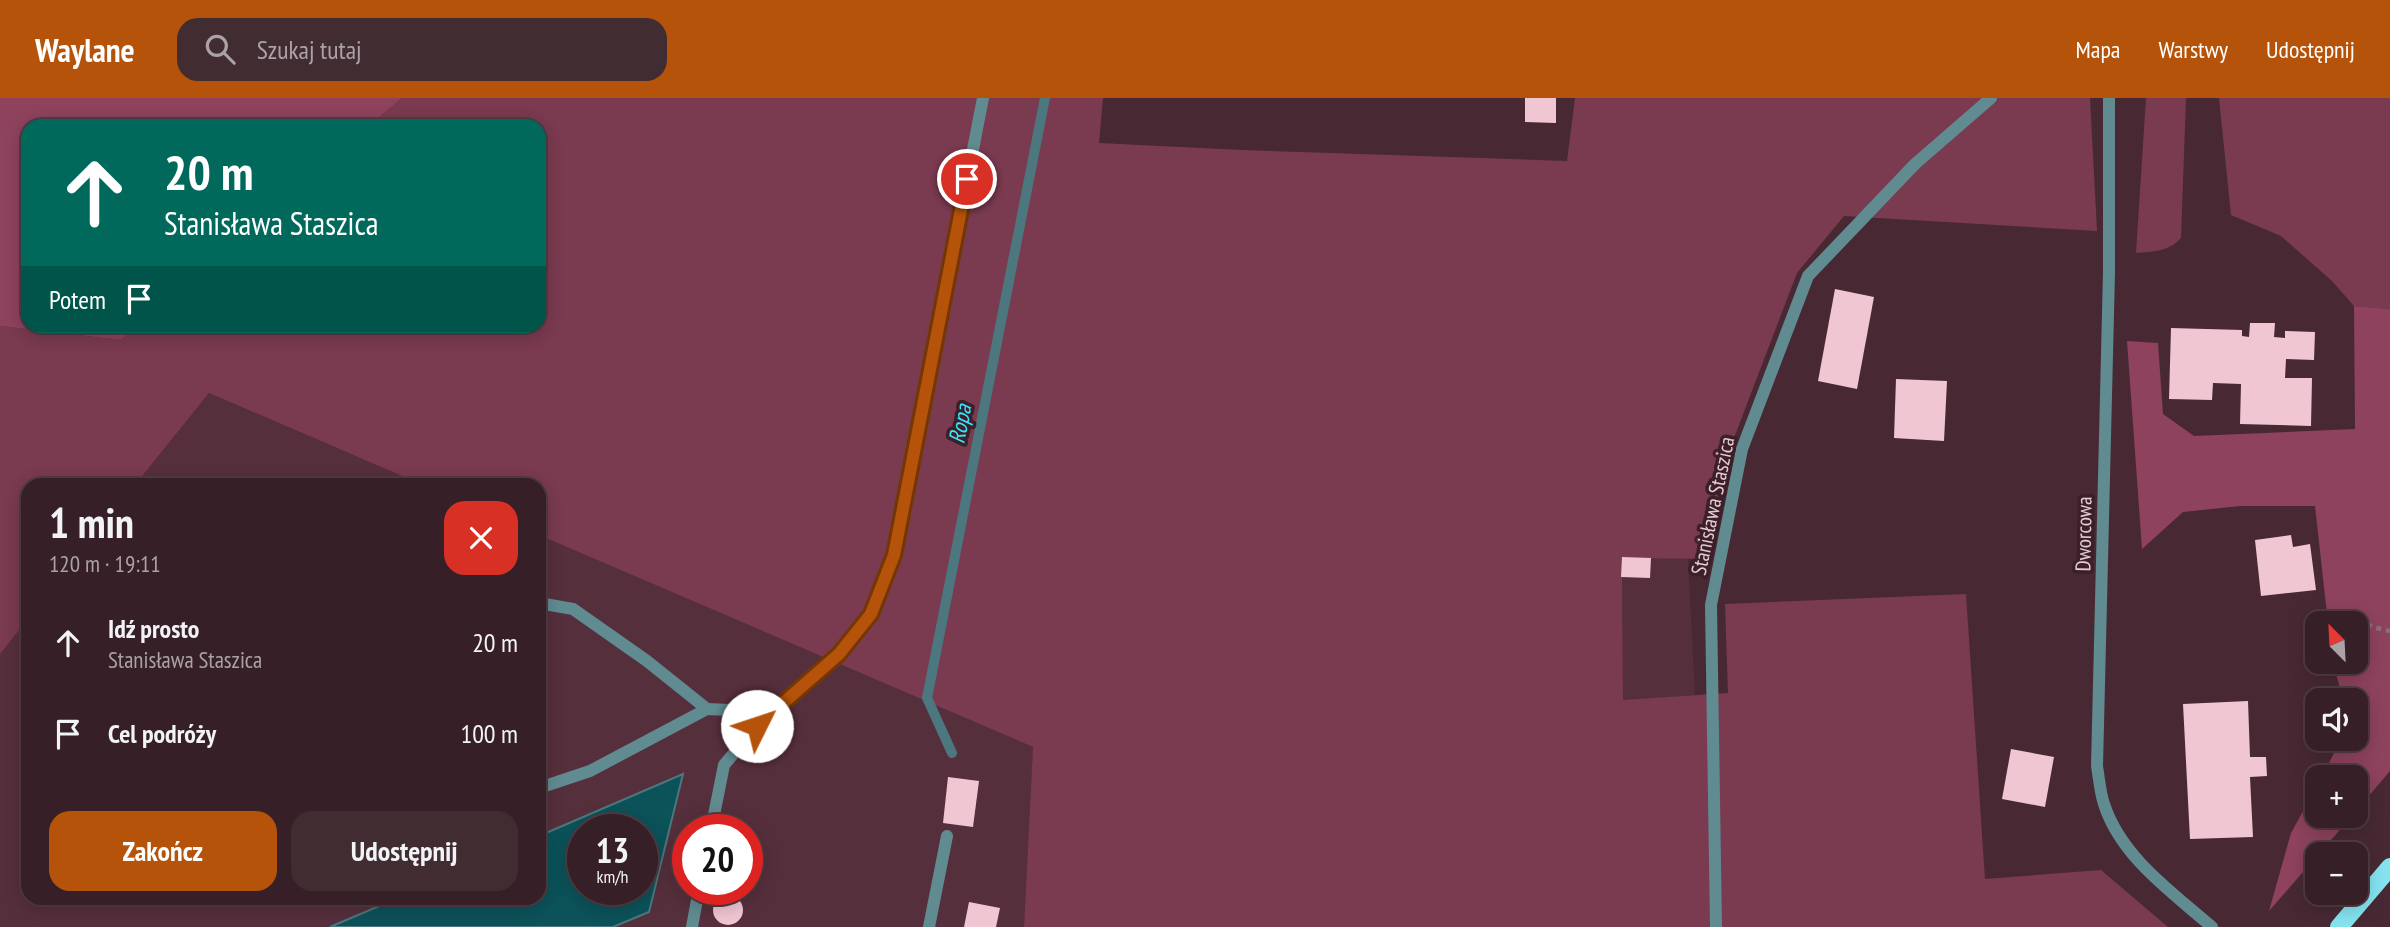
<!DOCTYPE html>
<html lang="pl">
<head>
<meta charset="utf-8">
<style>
	:root { --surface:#361f26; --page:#412c32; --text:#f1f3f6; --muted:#aaa2a7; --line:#503d43; --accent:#b45309 }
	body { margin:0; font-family:"PT Sans Narrow",sans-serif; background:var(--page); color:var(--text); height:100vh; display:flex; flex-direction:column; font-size:26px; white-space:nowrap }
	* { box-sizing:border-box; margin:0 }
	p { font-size:23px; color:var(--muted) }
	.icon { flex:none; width:38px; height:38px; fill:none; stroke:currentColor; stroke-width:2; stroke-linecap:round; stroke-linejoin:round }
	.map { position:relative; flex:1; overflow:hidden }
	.details { position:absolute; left:21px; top:380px; width:525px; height:427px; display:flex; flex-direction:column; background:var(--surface); border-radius:21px; box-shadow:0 4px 18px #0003,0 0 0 2px var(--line) }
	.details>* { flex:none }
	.banner { position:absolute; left:21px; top:21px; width:525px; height:214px; border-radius:21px; box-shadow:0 4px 18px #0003,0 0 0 2px var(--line); background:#00695c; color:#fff; overflow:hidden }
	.needle { width:46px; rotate:336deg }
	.fabs { position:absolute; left:2305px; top:513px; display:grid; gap:14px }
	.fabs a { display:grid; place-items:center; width:63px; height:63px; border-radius:14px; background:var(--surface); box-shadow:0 4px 18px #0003,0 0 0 2px var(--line); font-size:35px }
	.speed { position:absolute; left:567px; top:716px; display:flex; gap:14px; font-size:35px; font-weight:700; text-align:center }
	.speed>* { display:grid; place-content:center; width:91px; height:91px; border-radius:50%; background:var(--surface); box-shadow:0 4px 18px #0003,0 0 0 2px var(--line); line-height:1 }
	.speed small { font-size:18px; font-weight:400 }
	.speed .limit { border:10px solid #d22; background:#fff; color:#111 }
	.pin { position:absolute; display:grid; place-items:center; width:60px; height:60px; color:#fff; margin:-30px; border:4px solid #fff; border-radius:50%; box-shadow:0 2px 7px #0007 }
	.me { position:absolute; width:77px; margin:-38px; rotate:49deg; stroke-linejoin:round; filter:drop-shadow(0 0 5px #0008) }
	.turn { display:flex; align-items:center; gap:24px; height:147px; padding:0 28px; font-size:32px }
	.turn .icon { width:91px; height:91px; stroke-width:2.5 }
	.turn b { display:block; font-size:49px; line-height:60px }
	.then { display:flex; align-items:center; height:66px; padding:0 28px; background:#0003; gap:14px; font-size:26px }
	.round { display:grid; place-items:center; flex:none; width:74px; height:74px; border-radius:21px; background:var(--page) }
	.summary { display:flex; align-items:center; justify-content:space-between; height:119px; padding:0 28px }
	h1 { font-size:42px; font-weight:700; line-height:52px }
	.action { display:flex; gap:14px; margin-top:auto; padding:14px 28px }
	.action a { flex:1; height:80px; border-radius:21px; background:var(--accent); color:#fff; font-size:28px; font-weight:700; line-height:80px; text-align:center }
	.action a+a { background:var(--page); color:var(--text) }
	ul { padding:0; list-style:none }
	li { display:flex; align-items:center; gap:21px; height:91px; padding:0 28px }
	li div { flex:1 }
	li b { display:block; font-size:26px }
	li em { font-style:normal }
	header { display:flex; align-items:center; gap:42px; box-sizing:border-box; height:98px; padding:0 35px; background:var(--accent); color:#fff }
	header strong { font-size:33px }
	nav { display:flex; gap:38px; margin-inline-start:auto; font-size:24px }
	.search { width:490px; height:63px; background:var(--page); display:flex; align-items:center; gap:18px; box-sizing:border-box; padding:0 24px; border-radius:21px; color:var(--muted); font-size:26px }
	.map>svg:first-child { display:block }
	.built { fill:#562f3c; fill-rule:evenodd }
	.green { fill:#7a3a50 }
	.forest { fill:#8e425e }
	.water { fill:#0c5259; stroke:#4c777e; stroke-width:2; fill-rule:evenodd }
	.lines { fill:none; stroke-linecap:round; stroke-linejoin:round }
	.stream { stroke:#4c777e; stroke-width:10 }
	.building { fill:#f0c6d2 }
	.path { stroke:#8a6f78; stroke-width:4.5; stroke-dasharray:5 5; stroke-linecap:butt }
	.minor { stroke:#608b91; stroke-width:12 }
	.major { stroke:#84e3ef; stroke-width:18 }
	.route-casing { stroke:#753606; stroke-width:18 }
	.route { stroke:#b45309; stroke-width:12 }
	.labels { text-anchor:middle; stroke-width:7; stroke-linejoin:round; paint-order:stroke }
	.street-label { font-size:21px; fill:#e2cdd3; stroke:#3d1f29 }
	.water-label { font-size:23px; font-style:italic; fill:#35e8fc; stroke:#3d1f29 }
</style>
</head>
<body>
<header>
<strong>Waylane</strong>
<div class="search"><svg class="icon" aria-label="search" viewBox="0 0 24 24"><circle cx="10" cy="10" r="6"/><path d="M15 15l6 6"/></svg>Szukaj tutaj</div>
<nav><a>Mapa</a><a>Warstwy</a><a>Udostępnij</a></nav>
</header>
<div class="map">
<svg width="2390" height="829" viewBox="0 0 2390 829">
	<rect width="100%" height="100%" fill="#482933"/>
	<g class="built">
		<polygon points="209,295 423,387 135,387"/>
		<path d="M539 437 1033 649 1024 829H0V556L28 521V800H539ZM583 732H642V791H583ZM688 732H747V791H688Z"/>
		<polygon points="1622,459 1688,461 1695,597 1623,603"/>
	</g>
	<g class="green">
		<polygon points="402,0 1103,0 1099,45 1242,52 1567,63 1575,0 2090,0 2097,133 1844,118 1797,175 1729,353 1708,461 1622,460 1623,602 1728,595 1725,506 1966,496 1985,781 2101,772 2168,829 1024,829 1033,649 539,437 539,387 423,387 209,295 135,387 28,387 28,521 0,556 0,228 121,242 138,228 539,228 539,28 369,28"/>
		<path d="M2146 0H2186L2181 140C2170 153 2152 154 2136 155Z"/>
		<polygon points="2219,0 2390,0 2390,211 2354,208 2332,183 2281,138 2231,117"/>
	</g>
	<g class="forest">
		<polygon points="0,0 402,0 369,28 28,28 28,228 138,228 121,242 0,228"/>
		<polygon points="2354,208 2390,211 2390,673 2356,713 2356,679 2322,679 2341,641 2356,640 2356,602 2343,602 2333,564 2356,564 2356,525 2328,525 2315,408 2240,408 2183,414 2142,451 2127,243 2158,245 2163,316 2194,338 2355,331"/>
		<polygon points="2317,688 2317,718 2352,718 2269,813 2291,735"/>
	</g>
	<path class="water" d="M683 676 649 814 613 829H330L398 800H539V738ZM583 732H642V791H583Z"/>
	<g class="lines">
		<polyline class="stream" points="952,655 927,600 1045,0"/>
	</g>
	<g class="building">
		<polygon points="1525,0 1556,0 1556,25 1525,24"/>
		<polygon points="1835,191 1874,199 1857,291 1818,283"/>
		<polygon points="2250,225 2275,225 2274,239 2285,240 2285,233 2315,234 2314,262 2286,261 2285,280 2312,280 2311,328 2240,326 2241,286 2213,285 2212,302 2169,301 2171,230 2242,232 2242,238 2249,239"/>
		<polygon points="1896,281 1947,283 1944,343 1894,340"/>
		<polygon points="2291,437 2293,449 2310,446 2316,492 2261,498 2255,442"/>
		<polygon points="1622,459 1651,460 1650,480 1621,479"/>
		<polygon points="2248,603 2250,659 2266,659 2267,678 2250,679 2253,739 2190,741 2183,606"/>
		<polygon points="2011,651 2054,659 2045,709 2002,701"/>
		<polygon points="948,679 979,683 973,729 943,725"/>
		<circle cx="728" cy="812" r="15"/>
		<polygon points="969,804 1000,810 996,829 964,829"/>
	</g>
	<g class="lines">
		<polyline class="path" points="2360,519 2372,529 2390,533"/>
		<g class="minor">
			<path d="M2109 0V174L2097 668C2099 680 2100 694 2104 706 2121 759 2172 794 2212 829"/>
			<polyline points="539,505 573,511 647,563 707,611"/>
			<polyline points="539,690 590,673 707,611 773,614"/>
			<polyline points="711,732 724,667 757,628 839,556 871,516 894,457 983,0"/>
			<polyline points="692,829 699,791"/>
			<polyline points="929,829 947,738"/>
			<polyline points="1716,829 1711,507 1742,351 1808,178 1915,66 1991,0"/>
		</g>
		<polyline class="major" points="2339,829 2390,769"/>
	</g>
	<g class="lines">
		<defs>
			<polyline id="route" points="757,628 839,556 871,516 894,457 967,81"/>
		</defs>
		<use href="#route" class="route-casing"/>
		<use href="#route" class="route"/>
	</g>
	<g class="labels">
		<g class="street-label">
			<text transform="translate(1713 408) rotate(-78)" y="7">Stanisława Staszica</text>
			<text transform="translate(2084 436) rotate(-89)" y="7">Dworcowa</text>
		</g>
		<g class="water-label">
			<text transform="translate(960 326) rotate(-79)" y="8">Ropa</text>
		</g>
	</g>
</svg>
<div class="fabs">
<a><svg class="needle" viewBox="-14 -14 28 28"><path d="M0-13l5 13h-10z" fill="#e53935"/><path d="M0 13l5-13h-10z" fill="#aaa2a7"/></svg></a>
<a><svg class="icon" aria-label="sound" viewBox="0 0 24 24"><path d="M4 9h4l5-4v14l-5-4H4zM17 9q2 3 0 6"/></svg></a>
<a>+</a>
<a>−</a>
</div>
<div class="speed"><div>13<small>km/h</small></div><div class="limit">20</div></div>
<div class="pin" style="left:967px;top:81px;background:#d93025"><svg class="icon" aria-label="arrive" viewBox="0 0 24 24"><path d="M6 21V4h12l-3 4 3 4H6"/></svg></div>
<svg class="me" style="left:757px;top:628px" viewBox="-20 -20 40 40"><circle r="19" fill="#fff"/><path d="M0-13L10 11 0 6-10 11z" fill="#b45309"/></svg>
<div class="banner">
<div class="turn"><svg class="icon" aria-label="ahead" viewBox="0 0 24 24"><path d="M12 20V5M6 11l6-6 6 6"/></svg><div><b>20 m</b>Stanisława Staszica</div></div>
<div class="then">Potem<svg class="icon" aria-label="arrive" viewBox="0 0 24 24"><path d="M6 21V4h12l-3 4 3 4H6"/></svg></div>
</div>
<section class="details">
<div class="summary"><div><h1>1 min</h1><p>120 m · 19:11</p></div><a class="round" style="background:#d93025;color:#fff"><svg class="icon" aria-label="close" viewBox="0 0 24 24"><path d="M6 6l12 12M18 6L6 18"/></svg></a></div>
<ul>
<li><svg class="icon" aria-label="ahead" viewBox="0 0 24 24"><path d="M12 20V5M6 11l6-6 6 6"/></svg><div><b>Idź prosto</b><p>Stanisława Staszica</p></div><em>20 m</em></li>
<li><svg class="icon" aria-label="arrive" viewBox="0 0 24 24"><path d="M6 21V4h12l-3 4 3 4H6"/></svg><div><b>Cel podróży</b></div><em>100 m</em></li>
</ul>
<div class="action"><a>Zakończ</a><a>Udostępnij</a></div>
</section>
</div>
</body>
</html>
